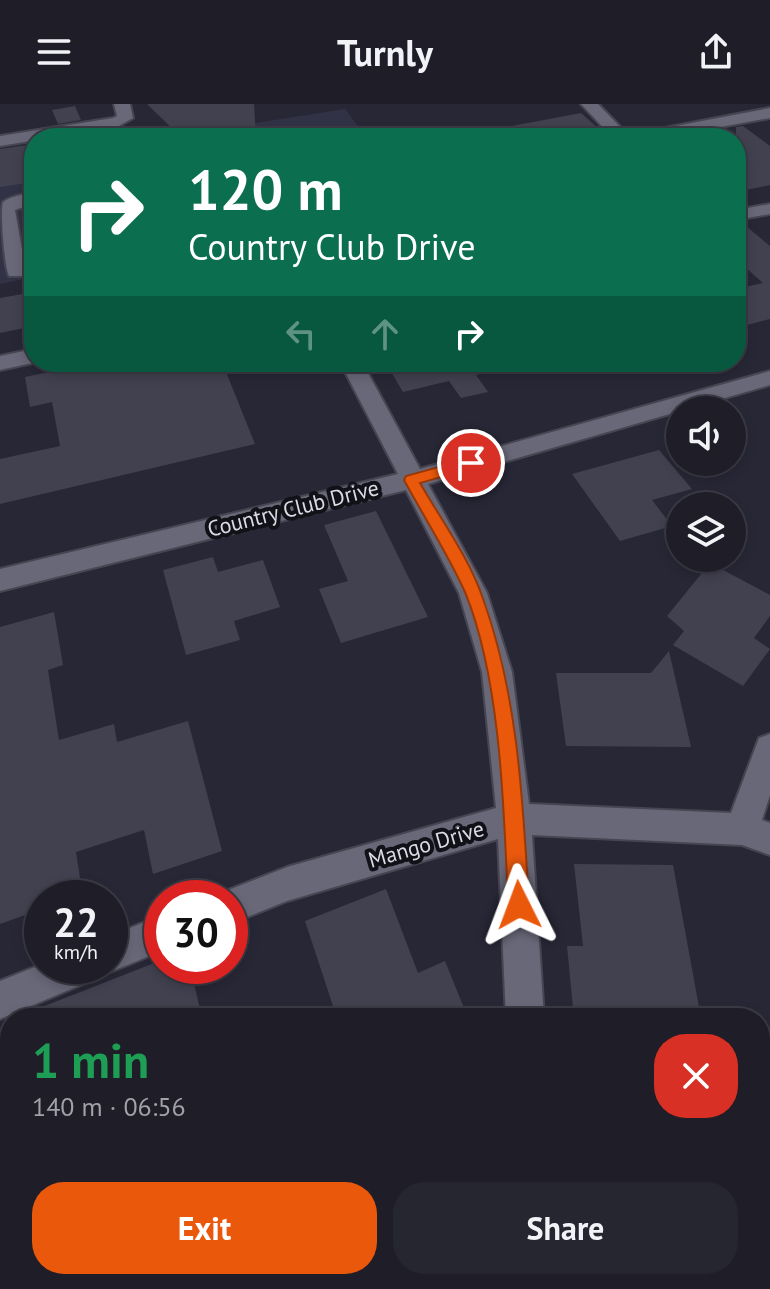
<!DOCTYPE html>
<html lang="en">
<head>
<meta charset="utf-8">
<style>
	:root { --surface:#1e1d28; --page:#262630; --text:#f1f3f6; --muted:#a1a2a8; --line:#3c3b45; --accent:#ea580c }
	body { margin:0; font-family:"PT Sans",sans-serif; background:var(--page); color:var(--text); height:100vh; display:flex; flex-direction:column; font-size:30px; white-space:nowrap }
	* { box-sizing:border-box; margin:0 }
	p { font-size:26px; color:var(--muted) }
	.icon { flex:none; width:44px; height:44px; fill:none; stroke:currentColor; stroke-width:2; stroke-linecap:round; stroke-linejoin:round }
	.map { position:relative; flex:1; overflow:hidden }
	.drawer { position:absolute; left:0px; top:904px; width:770px; height:282px; display:flex; flex-direction:column; background:var(--surface); border-radius:32px 32px 0 0; box-shadow:0 4px 12px #0003,0 0 0 2px var(--line) }
	.drawer>* { flex:none }
	.banner { position:absolute; left:24px; top:24px; width:722px; height:244px; border-radius:32px; box-shadow:0 4px 12px #0003,0 0 0 2px var(--line); background:#0b6e4f; color:#fff; overflow:hidden }
	.fabs { position:absolute; left:666px; top:292px; display:grid; gap:16px }
	.fabs a { display:grid; place-items:center; width:80px; height:80px; border-radius:50%; background:var(--surface); box-shadow:0 4px 12px #0003,0 0 0 2px var(--line); font-size:40px }
	.speed { position:absolute; left:24px; top:776px; display:flex; gap:16px; font-size:40px; font-weight:700; text-align:center }
	.speed>* { display:grid; place-content:center; width:104px; height:104px; border-radius:50%; background:var(--surface); box-shadow:0 4px 12px #0003,0 0 0 2px var(--line); line-height:1 }
	.speed small { font-size:20px; font-weight:400 }
	.speed .limit { border:12px solid #d22; background:#fff; color:#111 }
	.pin { position:absolute; display:grid; place-items:center; width:68px; height:68px; color:#fff; margin:-34px; border:4px solid #fff; border-radius:50%; box-shadow:0 2px 8px #0007 }
	.me { position:absolute; width:88px; margin:-44px; rotate:357deg; stroke-linejoin:round; filter:drop-shadow(0 0 6px #0008) }
	.turn { display:flex; align-items:center; gap:28px; height:168px; padding:0 32px; font-size:36px }
	.turn .icon { width:104px; height:104px; stroke-width:2.5 }
	.turn b { display:block; font-size:56px; line-height:68px }
	.lanes { display:flex; align-items:center; height:76px; padding:0 32px; background:#0003; justify-content:center; gap:40px; direction:ltr }
	.lanes .off { opacity:.35 }
	.round { display:grid; place-items:center; flex:none; width:84px; height:84px; border-radius:32px; background:var(--page) }
	.headline { display:flex; align-items:center; justify-content:space-between; height:136px; padding:0 32px }
	h1 { font-size:48px; font-weight:600; line-height:60px; color:#1e9e55 }
	.action { display:flex; gap:16px; margin-top:auto; padding:16px 32px }
	.action a { flex:1; height:92px; border-radius:32px; background:var(--accent); color:#fff; font-size:32px; font-weight:600; line-height:92px; text-align:center }
	.action a+a { background:var(--page); color:var(--text) }
	header { display:flex; justify-content:space-between; align-items:center; height:104px; padding:0 32px; background:var(--surface); font-size:36px; font-weight:600 }
	.map>svg:first-child { display:block }
	.built { fill:#323246 }
	.building { fill:#414150 }
	.lines { fill:none; stroke-linecap:round; stroke-linejoin:round }
	.minor-casing { stroke:#464551; stroke-width:4 }
	.minor { fill:#686879; fill-rule:evenodd }
	.route { fill:#ea580c; stroke:#983908; stroke-width:2 }
	.labels { text-anchor:middle; stroke-width:8; stroke-linejoin:round; paint-order:stroke }
	.street-label { font-size:22px; fill:#dbdbe5; stroke:#111118 }
</style>
</head>
<body>
<header><svg class="icon" aria-label="menu" viewBox="0 0 24 24"><path d="M4 6h16M4 12h16M4 18h16"/></svg>Turnly<svg class="icon" aria-label="share" viewBox="0 0 24 24"><path d="M12 15V3M7 8l5-5 5 5M5 13v7h14v-7"/></svg></header>
<div class="map">
<svg width="770" height="1185" viewBox="0 0 770 1185">
	<rect width="100%" height="100%" fill="#282736"/>
	<g class="built">
		<polygon points="345,5 367,34 160,34"/>
		<polygon points="34,54 34,173 0,180 0,59"/>
	</g>
	<g class="building">
		<polygon points="147,0 254,0 256,34 182,34"/>
		<polygon points="75,2 81,16 58,20 52,6"/>
		<polygon points="581,9 609,34 513,34 512,22"/>
		<polygon points="743,22 770,42 770,81 736,88 736,23"/>
		<polygon points="34,40 34,78 0,83 0,45"/>
		<polygon points="741,118 770,142 770,215 736,224 736,185 763,179 736,155 736,119"/>
		<polygon points="34,188 34,222 0,229 0,194"/>
		<polygon points="97,258 222,258 255,340 0,400 0,355 60,342 52,298 30,303 25,273"/>
		<polygon points="422,258 490,258 491,267 476,271 488,288 461,294 449,277 403,288 390,266"/>
		<polygon points="659,346 692,385 652,396 672,422 620,437 572,370"/>
		<polygon points="376,407 428,513 341,539 319,485 348,477 324,421"/>
		<polygon points="213,453 218,468 263,456 280,503 234,517 240,536 186,551 163,466"/>
		<polygon points="710,459 770,491 770,512 754,534 770,545 743,582 673,541 684,527 667,512"/>
		<polygon points="54,508 63,561 48,566 59,636 114,620 117,638 188,617 222,747 153,770 144,726 76,748 83,794 42,794 42,805 0,820 0,523"/>
		<polygon points="669,547 691,643 566,642 556,569 651,569"/>
		<polygon points="574,760 673,761 701,914 574,914 567,842 583,842"/>
		<polygon points="386,785 418,869 445,857 468,914 337,914 305,817"/>
		<polygon points="162,856 162,862 190,862 202,914 14,914"/>
	</g>
	<g class="lines">
		<defs>
			<g id="minor">
				<polygon points="114,0 130,0 133,14 117,23 0,42 0,32 113,14 117,12"/>
				<polygon points="581,0 598,0 628,31 770,4 770,14 660,34 613,34"/>
				<path d="M34 88V99L15 106 26 168 23 172H9C4 162 0 105 3 98 10 92 26 90 34 88Z"/>
				<polygon points="770,100 770,110 736,116 736,106"/>
				<polygon points="34,245 34,258 37,258 0,266 0,252"/>
				<polygon points="340,258 362,258 420,365 770,267 770,281 428,380 487,489 512,568 529,700 731,709 759,634 770,630 770,691 762,716 770,719 770,751 742,741 532,731 544,914 506,914 498,735 287,797 230,820 230,794 216,794 218,790 287,763 496,704 482,568 459,489 406,386 0,487 0,465 398,370"/>
				<polygon points="162,811 162,847 110,868 100,864 95,875 0,915 0,877 42,860 110,862 110,832"/>
				<polygon points="0,1152 10,1156 10,1176 22,1176 23,1185 0,1185"/>
				<polygon points="567,1176 611,1176 614,1185 570,1185"/>
			</g>
		</defs>
		<use href="#minor" class="minor-casing"/>
		<use href="#minor" class="minor"/>
	</g>
	<path class="route" d="M471 354 479 359 476 363 420 379C440 414 469 454 482 492 518 590 523 697 529 801L526 808 519 811 511 808 508 801C504 706 501 576 465 488 448 450 424 413 404 376L406 372Z"/>
	<g class="labels">
		<g class="street-label">
			<text transform="translate(293 404) rotate(-14)" y="8">Country Club Drive</text>
			<text transform="translate(426 740) rotate(-16)" y="8">Mango Drive</text>
		</g>
	</g>
</svg>
<div class="fabs">
<a><svg class="icon" aria-label="sound" viewBox="0 0 24 24"><path d="M4 9h4l5-4v14l-5-4H4zM17 9q2 3 0 6"/></svg></a>
<a><svg class="icon" aria-label="layers" viewBox="0 0 24 24"><path d="M12 4l9 5-9 5-9-5zM3 14l9 5 9-5"/></svg></a>
</div>
<div class="speed"><div>22<small>km/h</small></div><div class="limit">30</div></div>
<div class="pin" style="left:471px;top:359px;background:#d93025"><svg class="icon" aria-label="arrive" viewBox="0 0 24 24"><path d="M6 21V4h12l-3 4 3 4H6"/></svg></div>
<svg class="me" style="left:519px;top:801px" viewBox="-20 -20 40 40"><path d="M0-17L14 15 0 8-14 15z" fill="#ea580c" stroke="#fff" stroke-width="4"/></svg>
<div class="banner">
<div class="turn"><svg class="icon" aria-label="right" viewBox="0 0 24 24"><path d="M7 20v-9h11M14 6l5 5-5 5"/></svg><div><b>120 m</b>Country Club Drive</div></div>
<div class="lanes"><svg class="icon off" aria-label="left" viewBox="0 0 24 24"><path d="M17 20v-9H6M10 6l-5 5 5 5"/></svg><svg class="icon off" aria-label="ahead" viewBox="0 0 24 24"><path d="M12 20V5M6 11l6-6 6 6"/></svg><svg class="icon" aria-label="right" viewBox="0 0 24 24"><path d="M7 20v-9h11M14 6l5 5-5 5"/></svg></div>
</div>
<section class="drawer">
<div class="headline"><div><h1>1 min</h1><p>140 m · 06:56</p></div><a class="round" style="background:#d93025;color:#fff"><svg class="icon" aria-label="close" viewBox="0 0 24 24"><path d="M6 6l12 12M18 6L6 18"/></svg></a></div>
<div class="action"><a>Exit</a><a>Share</a></div>
</section>
</div>
</body>
</html>
